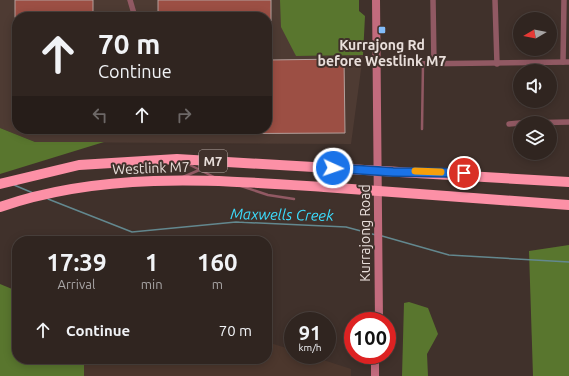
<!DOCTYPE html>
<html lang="en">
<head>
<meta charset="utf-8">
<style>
	:root { --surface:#302520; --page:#382d29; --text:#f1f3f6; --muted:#a8a5a5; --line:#4b423e }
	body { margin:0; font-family:Ubuntu,sans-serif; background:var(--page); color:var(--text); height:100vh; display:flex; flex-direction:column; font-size:15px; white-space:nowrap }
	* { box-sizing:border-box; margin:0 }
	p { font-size:13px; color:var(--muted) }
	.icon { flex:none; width:22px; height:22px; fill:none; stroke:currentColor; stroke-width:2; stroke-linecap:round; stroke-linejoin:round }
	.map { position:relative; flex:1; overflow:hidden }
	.side { position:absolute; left:12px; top:236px; width:260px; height:128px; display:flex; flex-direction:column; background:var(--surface); border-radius:16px; box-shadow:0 2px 10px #0003,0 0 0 1px var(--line) }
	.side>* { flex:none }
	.hud { position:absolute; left:12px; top:12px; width:260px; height:122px; border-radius:16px; box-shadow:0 2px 10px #0003,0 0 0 1px var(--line); background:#302520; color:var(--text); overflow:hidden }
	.needle { width:26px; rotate:260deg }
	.tools { position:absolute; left:513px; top:12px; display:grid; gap:8px }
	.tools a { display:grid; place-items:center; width:44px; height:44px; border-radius:50%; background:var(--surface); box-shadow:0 2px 10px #0003,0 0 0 1px var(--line); font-size:20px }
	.speed { position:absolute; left:284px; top:312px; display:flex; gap:8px; font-size:20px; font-weight:700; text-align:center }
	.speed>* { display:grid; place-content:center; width:52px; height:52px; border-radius:50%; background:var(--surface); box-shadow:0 2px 10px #0003,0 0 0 1px var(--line); line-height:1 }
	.speed small { font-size:10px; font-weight:400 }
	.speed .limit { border:6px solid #d22; background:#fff; color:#111 }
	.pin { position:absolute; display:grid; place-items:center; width:34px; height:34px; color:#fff; margin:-17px; border:2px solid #fff; border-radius:50%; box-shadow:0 1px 4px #0007 }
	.me { position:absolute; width:44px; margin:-22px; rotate:93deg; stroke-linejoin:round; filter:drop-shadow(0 0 3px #0008) }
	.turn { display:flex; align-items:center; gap:14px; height:84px; padding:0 20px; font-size:18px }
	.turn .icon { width:52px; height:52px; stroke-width:2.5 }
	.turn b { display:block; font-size:28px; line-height:34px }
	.lanes { display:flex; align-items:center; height:38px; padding:0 20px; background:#0003; justify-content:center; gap:20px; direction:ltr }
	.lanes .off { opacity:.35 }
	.eta { display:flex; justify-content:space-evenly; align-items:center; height:68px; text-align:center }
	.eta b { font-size:24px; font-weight:700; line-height:28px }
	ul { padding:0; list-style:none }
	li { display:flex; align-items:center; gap:12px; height:52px; padding:0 20px }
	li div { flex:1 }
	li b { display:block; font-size:15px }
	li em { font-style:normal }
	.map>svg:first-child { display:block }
	.industrial { fill:#4e3b33; fill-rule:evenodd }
	.built { fill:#4c372d }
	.forest { fill:#59762e }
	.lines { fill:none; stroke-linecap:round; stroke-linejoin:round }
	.stream { stroke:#63888f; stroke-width:1.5 }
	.building { fill:#9c4f44; stroke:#b39f9b }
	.lane { stroke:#915963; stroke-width:2.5 }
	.street { stroke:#915963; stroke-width:5.5 }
	.secondary { stroke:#c26b7d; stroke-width:8 }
	.highway { stroke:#fc90a6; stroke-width:10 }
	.route-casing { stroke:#114b97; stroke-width:10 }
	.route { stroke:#1a73e8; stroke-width:7 }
	.slow { stroke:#f59e0b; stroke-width:7 }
	.poi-dot { fill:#82bcfa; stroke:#40312b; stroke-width:1.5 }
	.labels { text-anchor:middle; stroke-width:4; stroke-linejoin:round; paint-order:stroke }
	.shield { fill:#40312b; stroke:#b6aba6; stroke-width:1 }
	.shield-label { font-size:13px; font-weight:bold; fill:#e9dfdb }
	.poi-label { font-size:14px; font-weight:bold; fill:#e9dfdb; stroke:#40312b }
	.street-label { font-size:14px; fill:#e9dfdb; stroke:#40312b }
	.water-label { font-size:15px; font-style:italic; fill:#3cddfe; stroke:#40312b }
</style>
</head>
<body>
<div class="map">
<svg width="569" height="376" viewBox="0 0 569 376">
	<rect width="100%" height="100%" fill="#40312b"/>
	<path class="industrial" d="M0 0H281L296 56 363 55 351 144 35 142 0 128ZM17 17H267V129H17Z"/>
	<polygon class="built" points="267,342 293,350 293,355 308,355 351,369 351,376 84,376 84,359 267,359"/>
	<g class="forest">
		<polygon points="280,0 359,0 359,11 365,16 363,55 296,56 281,27"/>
		<polygon points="0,128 35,142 104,142 0,174"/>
		<polygon points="569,245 569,376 533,376 529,251"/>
		<polygon points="0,284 17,291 17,359 84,359 84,376 0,376"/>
		<polygon points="409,302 428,308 438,334 427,354 428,376 402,376 404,303"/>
	</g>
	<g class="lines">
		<g class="stream">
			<polyline points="14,185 33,193"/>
			<polyline points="48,199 132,232 236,222 346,227 376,235"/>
			<polyline points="382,236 449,255 569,262"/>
		</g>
	</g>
	<g class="building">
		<rect x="15" y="0" width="78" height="17"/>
		<polygon points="158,0 271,0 271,21 267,21 267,17 158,17"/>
		<polygon points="344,59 345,133 166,134 166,129 267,129 267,60"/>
	</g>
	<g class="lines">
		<g class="lane">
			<polyline points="422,129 423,64"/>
			<polyline points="188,164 214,177"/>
			<polyline points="183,177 211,165"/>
			<polyline points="241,186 268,195 294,199"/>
		</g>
		<g class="street">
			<polyline points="130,0 135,17"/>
			<polyline points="433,0 434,64"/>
			<polyline points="495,0 497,64"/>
			<polyline points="563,62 564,0"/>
			<polyline points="411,64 569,62"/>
			<polyline points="521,123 569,122"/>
			<polyline points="509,124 520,123"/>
		</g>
		<g class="secondary">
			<polyline points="376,0 379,321"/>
			<polyline points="375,355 375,376"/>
		</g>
		<g class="highway">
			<polyline points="0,184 79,165 177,159 569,182"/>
			<path d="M0 207C105 171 215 180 324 187 406 193 487 199 569 205"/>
		</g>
	</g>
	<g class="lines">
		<defs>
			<polyline id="route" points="333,168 393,172 464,173"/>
		</defs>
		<use href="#route" class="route-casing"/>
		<use href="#route" class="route"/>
		<polyline class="slow" points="415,171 441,172"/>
	</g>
	<rect class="poi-dot" x="378" y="26" width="8" height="8" rx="2"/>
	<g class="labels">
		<rect class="shield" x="199" y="150" width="28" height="22" rx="3"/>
		<g class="shield-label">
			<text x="213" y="166">M7</text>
		</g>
		<g class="poi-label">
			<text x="382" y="50">Kurrajong Rd<tspan x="382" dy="16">before Westlink M7</tspan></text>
		</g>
		<g class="street-label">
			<text transform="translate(151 168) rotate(-2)" y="5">Westlink M7</text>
			<text transform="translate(365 233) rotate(-90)" y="5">Kurrajong Road</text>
		</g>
		<g class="water-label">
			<text transform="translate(282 215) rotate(1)" y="5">Maxwells Creek</text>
		</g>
	</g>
</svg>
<div class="tools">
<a><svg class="needle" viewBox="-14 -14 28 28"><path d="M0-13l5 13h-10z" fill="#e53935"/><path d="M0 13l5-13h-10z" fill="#a8a5a5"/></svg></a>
<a><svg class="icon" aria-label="sound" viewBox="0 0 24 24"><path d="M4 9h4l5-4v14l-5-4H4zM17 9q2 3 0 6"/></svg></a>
<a><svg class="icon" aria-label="layers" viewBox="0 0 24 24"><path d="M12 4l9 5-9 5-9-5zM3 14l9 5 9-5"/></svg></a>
</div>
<div class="speed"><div>91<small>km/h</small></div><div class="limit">100</div></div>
<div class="pin" style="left:464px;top:173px;background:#d93025"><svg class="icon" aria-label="arrive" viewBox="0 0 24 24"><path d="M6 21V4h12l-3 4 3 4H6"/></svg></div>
<svg class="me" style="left:333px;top:168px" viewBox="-20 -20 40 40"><circle r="17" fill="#1a73e8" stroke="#fff" stroke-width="3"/><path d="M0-11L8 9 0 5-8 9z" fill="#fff"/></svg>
<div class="hud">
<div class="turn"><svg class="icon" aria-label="ahead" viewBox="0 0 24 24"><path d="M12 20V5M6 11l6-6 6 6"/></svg><div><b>70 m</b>Continue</div></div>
<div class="lanes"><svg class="icon off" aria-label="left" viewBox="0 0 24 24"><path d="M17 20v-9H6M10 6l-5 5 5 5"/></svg><svg class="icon" aria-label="ahead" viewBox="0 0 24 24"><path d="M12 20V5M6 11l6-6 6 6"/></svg><svg class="icon off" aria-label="right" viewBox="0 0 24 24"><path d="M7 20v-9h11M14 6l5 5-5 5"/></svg></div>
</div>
<section class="side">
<div class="eta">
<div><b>17:39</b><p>Arrival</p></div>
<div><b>1</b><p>min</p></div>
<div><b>160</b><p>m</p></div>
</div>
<ul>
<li><svg class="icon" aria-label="ahead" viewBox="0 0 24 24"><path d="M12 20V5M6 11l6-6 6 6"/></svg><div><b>Continue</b></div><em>70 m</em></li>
</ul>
</section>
</div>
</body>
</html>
